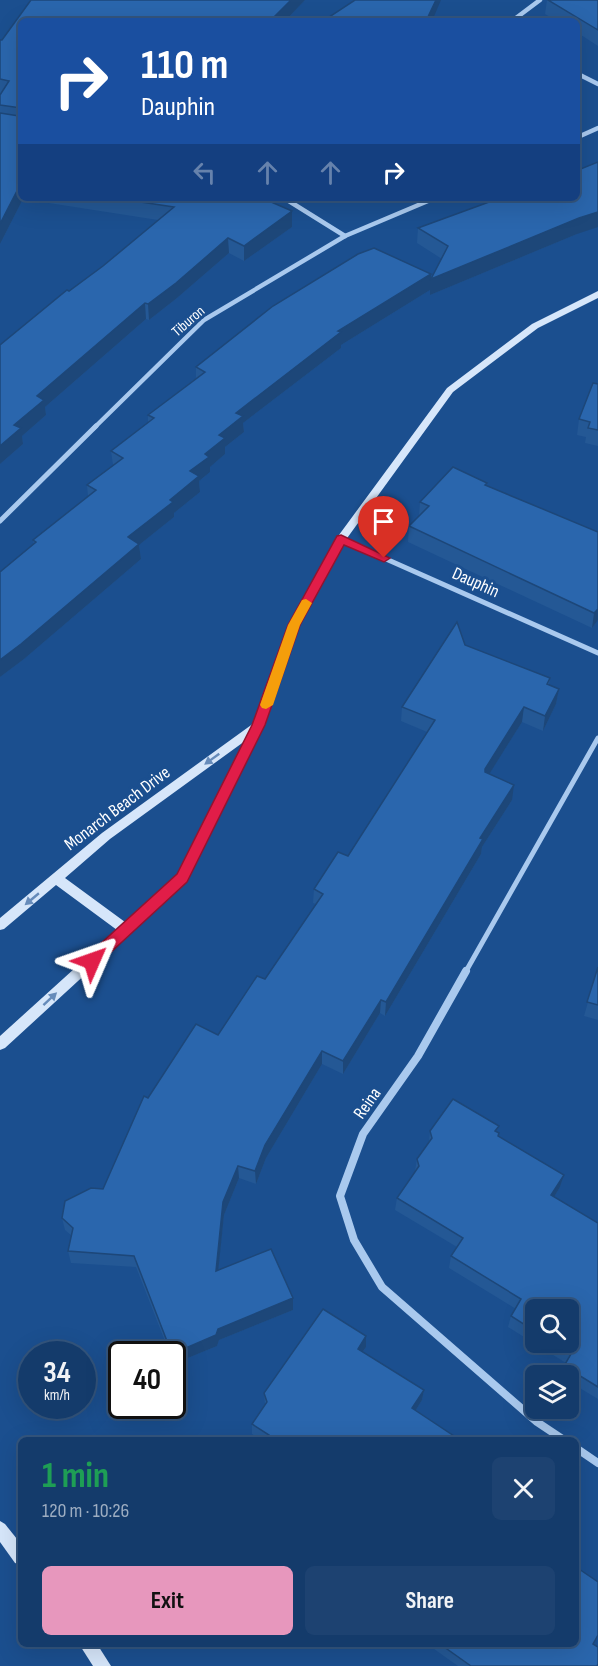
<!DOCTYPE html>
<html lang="en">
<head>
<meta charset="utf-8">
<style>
	:root { --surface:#143b6b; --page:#1d4271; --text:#f1f3f6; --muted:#9dadc1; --line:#33557e; --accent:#e797bd }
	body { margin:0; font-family:"Sofia Sans Condensed",sans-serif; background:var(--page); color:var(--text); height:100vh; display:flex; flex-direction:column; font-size:22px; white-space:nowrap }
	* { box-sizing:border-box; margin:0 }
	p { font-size:20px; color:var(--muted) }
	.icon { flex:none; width:33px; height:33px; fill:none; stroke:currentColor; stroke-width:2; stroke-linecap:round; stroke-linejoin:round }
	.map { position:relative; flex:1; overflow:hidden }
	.details { position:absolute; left:18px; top:1437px; width:561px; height:210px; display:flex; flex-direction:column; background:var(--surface); border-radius:9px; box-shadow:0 6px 24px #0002,0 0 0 2px var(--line) }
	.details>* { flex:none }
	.banner { position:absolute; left:18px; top:18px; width:562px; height:183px; border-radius:9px; box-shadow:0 6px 24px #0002,0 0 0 2px var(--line); background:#1a4fa0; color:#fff; overflow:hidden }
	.fabs { position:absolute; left:525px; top:1299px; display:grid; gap:12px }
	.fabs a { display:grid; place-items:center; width:54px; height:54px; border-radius:9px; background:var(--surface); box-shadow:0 6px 24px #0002,0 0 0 2px var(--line); font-size:30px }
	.speed { position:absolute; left:18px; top:1341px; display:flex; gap:12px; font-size:30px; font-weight:700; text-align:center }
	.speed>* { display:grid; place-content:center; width:78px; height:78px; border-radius:50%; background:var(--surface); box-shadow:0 6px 24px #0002,0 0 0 2px var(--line); line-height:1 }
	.speed small { font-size:15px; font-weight:400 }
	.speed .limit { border:3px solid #111; border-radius:9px; background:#fff; color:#111 }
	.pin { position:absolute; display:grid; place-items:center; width:51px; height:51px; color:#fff; margin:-62px -26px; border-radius:50% 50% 50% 0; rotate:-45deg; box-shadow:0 0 6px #0007 }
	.pin .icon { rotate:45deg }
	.me { position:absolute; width:66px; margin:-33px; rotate:47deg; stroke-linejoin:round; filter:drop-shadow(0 0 4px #0008) }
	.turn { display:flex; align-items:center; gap:21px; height:126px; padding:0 24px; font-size:27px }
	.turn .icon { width:78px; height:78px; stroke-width:2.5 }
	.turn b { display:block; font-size:42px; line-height:51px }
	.lanes { display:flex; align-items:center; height:57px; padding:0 24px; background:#0003; justify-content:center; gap:30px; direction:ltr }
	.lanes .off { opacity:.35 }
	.round { display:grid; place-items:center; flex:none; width:63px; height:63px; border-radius:9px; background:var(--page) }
	.headline { display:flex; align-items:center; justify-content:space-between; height:102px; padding:0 24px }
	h1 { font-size:36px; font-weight:700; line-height:45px; color:#1e9e55 }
	.primary-button { display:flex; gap:12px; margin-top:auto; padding:12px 24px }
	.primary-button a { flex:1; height:69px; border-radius:9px; background:var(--accent); color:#111; font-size:24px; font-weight:700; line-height:69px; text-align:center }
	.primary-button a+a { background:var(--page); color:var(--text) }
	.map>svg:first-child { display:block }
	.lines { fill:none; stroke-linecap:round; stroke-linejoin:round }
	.street-far2 { stroke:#a9c9ee; stroke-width:4.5 }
	.street-far1 { stroke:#a9c9ee; stroke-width:5 }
	.street { stroke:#a9c9ee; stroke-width:8 }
	.secondary { fill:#d6e6fa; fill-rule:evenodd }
	.wall { fill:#245895; fill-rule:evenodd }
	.shaded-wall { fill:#1d4779 }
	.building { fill:#2a66ad; stroke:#1d4779; stroke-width:1.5 }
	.oneway { fill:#668bba }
	.route { fill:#e11d48; stroke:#92132f; stroke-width:1.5 }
	.slow { fill:#f59e0b }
	.labels { text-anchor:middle; stroke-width:6; stroke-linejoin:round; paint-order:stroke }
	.far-street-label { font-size:15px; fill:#fff; stroke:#1b4f8f }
	.street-label { font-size:18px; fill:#fff; stroke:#1b4f8f }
</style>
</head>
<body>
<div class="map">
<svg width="598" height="1666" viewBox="0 0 598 1666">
	<rect width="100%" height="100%" fill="#1b4f8f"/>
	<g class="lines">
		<g class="street-far2">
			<polyline points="512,21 540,0"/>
			<polyline points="578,74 598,84"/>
			<polyline points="578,137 598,128"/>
			<polyline points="284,198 345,236"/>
			<polyline points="94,428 204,320 345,236 435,198"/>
		</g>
		<g class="street-far1">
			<polyline points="0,521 96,426"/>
			<polyline points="341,539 598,653"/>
			<polyline points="465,973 598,738"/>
		</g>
		<g class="street">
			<polyline points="466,971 418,1056 363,1134 340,1196 354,1240 382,1287 537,1422 564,1440"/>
			<polyline points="576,1448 598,1463"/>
		</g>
		<g class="secondary">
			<path d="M598 291V298L538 328 453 392 345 541 299 625 265 725 186 882 5 1048 0 1050V1036L117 930 56 885 4 929 0 930V918L102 833 254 723 289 625 336 539 447 388 532 324ZM245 741 178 875 125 922 65 878 110 839Z"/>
			<polygon points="0,1521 5,1524 21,1544 21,1565 15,1563 0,1542"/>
			<polygon points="79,1644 97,1644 111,1666 93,1666"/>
		</g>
	</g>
	<g class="wall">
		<polygon points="31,0 305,0 285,21 21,21 21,198 262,198 292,211 292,227 244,261 229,253 177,298 149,320 146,319 45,407 46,415 22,436 23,444 0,464 0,345 67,290 69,291 103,266 158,220 23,199 0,244 0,40 2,40"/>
		<polygon points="547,0 598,0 598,46 578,33 578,21 557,21 545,14"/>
		<polygon points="418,228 577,234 430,295 430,290 341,345 341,348 243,423 244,432 225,447 225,454 210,467 210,472 199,481 200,492 174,513 174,517 139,545 141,559 24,659 0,677 0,572 34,545 33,540 88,496 87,485 113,465 111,451 148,423 148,415 196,378 196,367 431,278 442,259 417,243"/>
		<polygon points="598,384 598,446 585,443 586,437 577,435 579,419"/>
		<polygon points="487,483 486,485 598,532 598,620 592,628 408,542 409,526 419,516 420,502"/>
		<polygon points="465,645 550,678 549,685 559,689 556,704 543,731 522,722 489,774 512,800 482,847 481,854 385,1016 380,1013 343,1074 322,1064 266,1158 256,1184 239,1178 224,1215 218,1270 293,1310 219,1340 217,1346 173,1364 172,1354 170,1354 136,1267 71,1263 68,1251 72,1236 65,1230 62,1218 103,1189 148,1098 218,1035 265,979 316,904 313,903 314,889 348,856 427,732 401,721 402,707"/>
		<polygon points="598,967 598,1020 584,1016"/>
		<path d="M430 1131 498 1132 499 1133V1136L564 1175 560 1187 554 1197 598 1223V1399L568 1381V1376H561L566 1363 508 1327 511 1316 516 1309 449 1268 451 1256 457 1247 395 1210 397 1198 415 1171 417 1159 429 1142ZM536 1310 568 1342H536Z"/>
		<polygon points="366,1336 366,1347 363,1352 424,1390 422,1400 416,1410 460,1440 261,1440 252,1434 252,1424 265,1404 264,1393"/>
		<polygon points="427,1644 593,1644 597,1666 458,1666"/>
	</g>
	<g class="shaded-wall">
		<polygon points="291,0 305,0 285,21 270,21"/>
		<polygon points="436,0 441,0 432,21 426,21"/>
		<polygon points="21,183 21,198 23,199 0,244 0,224"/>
		<polygon points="292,211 292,227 244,261 244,246"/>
		<polygon points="598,212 598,227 577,234 430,295 430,290 341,345 341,348 243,423 244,432 225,447 225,454 210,467 210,472 199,481 200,492 174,513 174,517 139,545 141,559 24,659 0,677 0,660 128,537 190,471 205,454 236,413 338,331 431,274 431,279 579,218"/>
		<polygon points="228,238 229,253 177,298 149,320 148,304"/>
		<polygon points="145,303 146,319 45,407 46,415 22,436 23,444 0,464 0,446 14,425 37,396"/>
		<polygon points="598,609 598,620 592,628 594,613"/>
		<polygon points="559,689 556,704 543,731 545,716"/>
		<polygon points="524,707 522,722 483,784 485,769"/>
		<polygon points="514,785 512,800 482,847 481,854 385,1016 386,1002 480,838"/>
		<polygon points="381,1000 380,1013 343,1074 343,1061"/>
		<polygon points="322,1051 322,1064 266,1158 256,1184 255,1171 265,1145"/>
		<polygon points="238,1166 239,1178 224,1215 217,1283 216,1271 223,1202"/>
		<polygon points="564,1175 560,1187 548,1207 551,1195"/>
		<polygon points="293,1298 293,1310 219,1340 217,1346 173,1364 172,1354 218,1329"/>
		<polygon points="366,1336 366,1347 357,1360 358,1349"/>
		<polygon points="424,1390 422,1400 411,1418 412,1408"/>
	</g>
	<g class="building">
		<polygon points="31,0 291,0 270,21 229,21 217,20 216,21 21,21 21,108 0,105 0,95 9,81 0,79 0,40 2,40"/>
		<polygon points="355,0 436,0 426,21 338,21 326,19"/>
		<polygon points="548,0 598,0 598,30"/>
		<polygon points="0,113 19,116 21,115 21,183 0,224"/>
		<polygon points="598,162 598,212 579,218 431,279 448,246 418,228 500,198 578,198 578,170"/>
		<polygon points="114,198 262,198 292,211 244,246 228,238 176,283 148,304 145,303 37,396 44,400 14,425 21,428 0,446 0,345 67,290 69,291 103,266 174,207"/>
		<polygon points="374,248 431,274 338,331 341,332 236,413 243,416 219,435 225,438 205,454 209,457 190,471 199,476 170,500 173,502 128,537 139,544 21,644 0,660 0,572 36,542 33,540 96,490 87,485 123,458 111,451 154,418 148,415 205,372 196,367 273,306 358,254"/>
		<polygon points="593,383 598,384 598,430 588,428 590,422 579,419"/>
		<polygon points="453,467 487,483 485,485 598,532 598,609 594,613 409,526 429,506 420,502"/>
		<polygon points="457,622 465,645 550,678 547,684 559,689 545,716 524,707 485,769 485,772 514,785 480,838 483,839 386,1002 381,1000 343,1061 322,1051 265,1145 255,1171 238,1166 223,1202 216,1271 271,1249 293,1298 218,1329 216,1335 172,1354 134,1256 68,1251 73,1228 62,1218 65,1201 91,1188 103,1189 144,1096 148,1098 196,1024 218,1035 257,976 265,979 323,894 314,889 338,852 348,856 435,720 402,707"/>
		<polygon points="598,967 598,1005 587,1002"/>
		<polygon points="453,1099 499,1126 495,1131 499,1133 498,1136 564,1175 551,1195 598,1223 598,1387 564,1366 571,1354 553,1342 568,1342 568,1310 536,1310 536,1332 511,1316 521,1299 451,1256 463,1238 397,1198 419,1166 417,1159 432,1138 430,1131"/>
		<polygon points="323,1309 366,1336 358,1349 424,1390 412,1408 460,1440 266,1440 269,1435 252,1424 267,1402 264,1393"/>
		<polygon points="576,1567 598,1582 598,1635 593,1644 598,1647 598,1664 597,1666 471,1666 440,1644 576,1644"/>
	</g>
	<defs><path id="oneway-solid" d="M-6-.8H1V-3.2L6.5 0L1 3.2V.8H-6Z" transform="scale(1.5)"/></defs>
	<g class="oneway">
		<use href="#oneway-solid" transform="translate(212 759) rotate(144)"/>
		<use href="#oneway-solid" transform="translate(32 899) rotate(140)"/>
		<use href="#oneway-solid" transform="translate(50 999) rotate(-43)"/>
	</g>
	<polygon class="route" points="341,535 390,558 384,562 344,545 300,625 265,725 187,882 97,965 87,965 84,961 87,956 177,874 252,725 288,625 337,536"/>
	<polygon class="slow" points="306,599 312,603 300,625 273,705 266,709 262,708 260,705 288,625 302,600"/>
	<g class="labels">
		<g class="far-street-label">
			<text transform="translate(188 321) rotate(-41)" y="5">Tiburon</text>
		</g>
		<g class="street-label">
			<text transform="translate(476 582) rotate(24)" y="6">Dauphin</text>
			<text transform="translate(117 808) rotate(-37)" y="6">Monarch Beach Drive</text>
			<text transform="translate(367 1103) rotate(-55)" y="6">Reina</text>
		</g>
	</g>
</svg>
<div class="fabs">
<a><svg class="icon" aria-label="search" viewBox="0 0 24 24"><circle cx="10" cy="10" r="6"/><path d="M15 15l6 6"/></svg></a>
<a><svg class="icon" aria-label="layers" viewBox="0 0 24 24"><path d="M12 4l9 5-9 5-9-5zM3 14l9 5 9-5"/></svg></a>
</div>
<div class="speed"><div>34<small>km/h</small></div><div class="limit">40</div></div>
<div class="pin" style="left:384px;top:558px;background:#d93025"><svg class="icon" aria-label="arrive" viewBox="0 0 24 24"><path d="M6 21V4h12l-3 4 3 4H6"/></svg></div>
<svg class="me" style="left:92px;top:961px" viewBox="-20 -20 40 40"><path d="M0-17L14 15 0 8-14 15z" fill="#e11d48" stroke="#fff" stroke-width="4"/></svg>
<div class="banner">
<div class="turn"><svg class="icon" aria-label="right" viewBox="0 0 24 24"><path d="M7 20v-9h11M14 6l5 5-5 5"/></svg><div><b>110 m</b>Dauphin</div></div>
<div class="lanes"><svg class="icon off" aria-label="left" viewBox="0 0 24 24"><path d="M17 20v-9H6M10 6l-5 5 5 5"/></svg><svg class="icon off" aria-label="ahead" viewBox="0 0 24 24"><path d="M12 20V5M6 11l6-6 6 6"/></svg><svg class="icon off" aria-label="ahead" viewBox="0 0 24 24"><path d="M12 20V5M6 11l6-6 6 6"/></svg><svg class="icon" aria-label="right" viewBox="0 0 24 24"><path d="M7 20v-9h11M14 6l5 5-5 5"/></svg></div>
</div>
<section class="details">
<div class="headline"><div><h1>1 min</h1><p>120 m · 10:26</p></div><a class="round"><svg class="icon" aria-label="close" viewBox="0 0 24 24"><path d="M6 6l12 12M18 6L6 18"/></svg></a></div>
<div class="primary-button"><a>Exit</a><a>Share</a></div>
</section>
</div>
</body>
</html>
